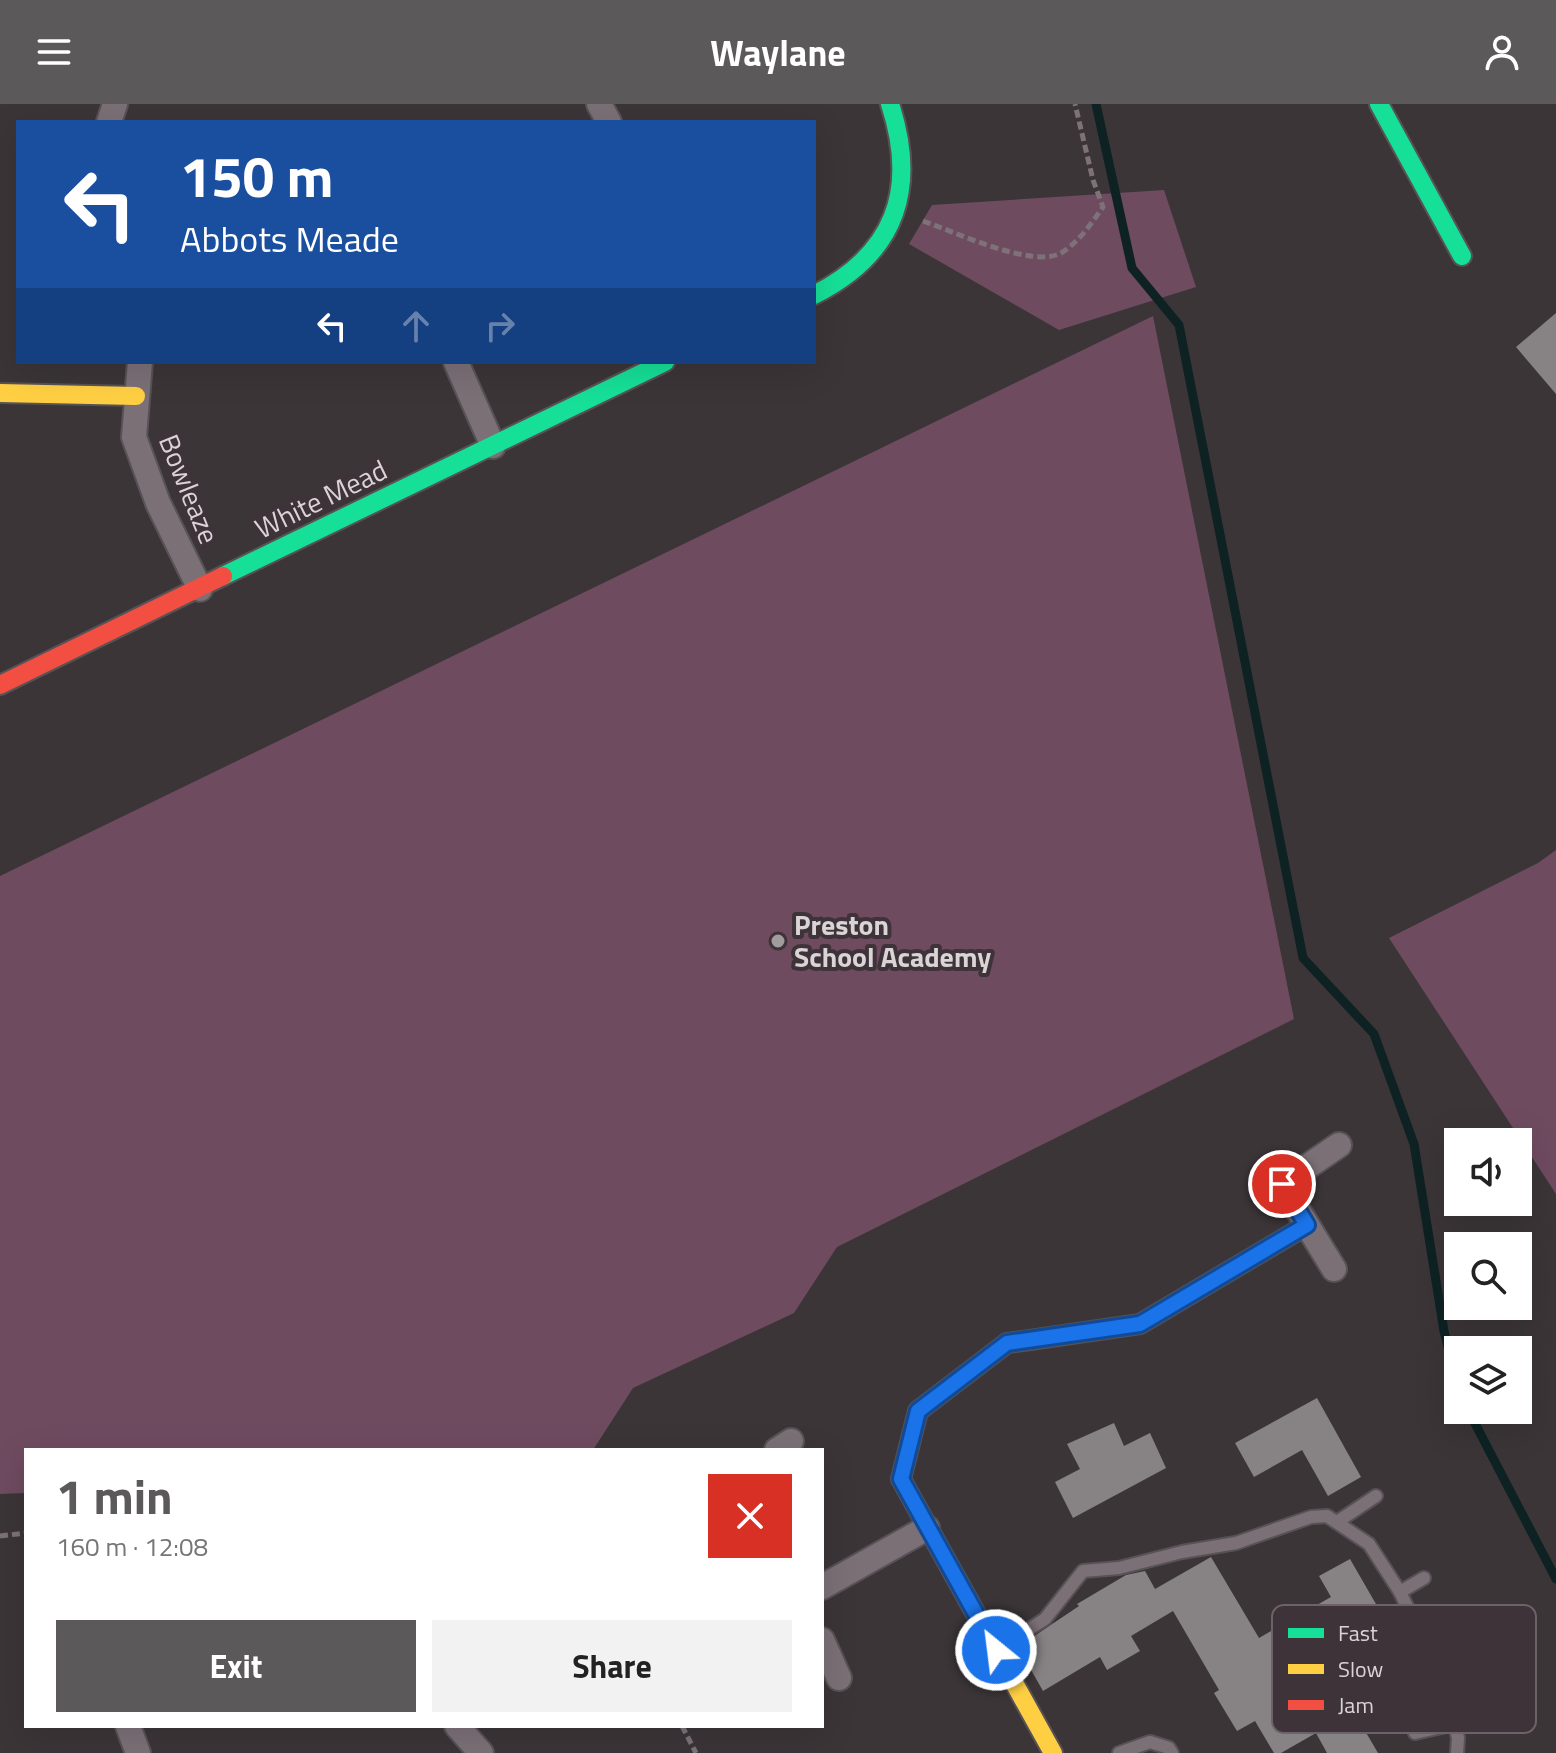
<!DOCTYPE html>
<html lang="en">
<head>
<meta charset="utf-8">
<style>
	:root { --surface:#fff; --page:#f2f2f2; --text:#222; --muted:#767676; --accent:#5c595a }
	body { margin:0; font-family:"Titillium Web",sans-serif; background:var(--page); color:var(--text); height:100vh; display:flex; flex-direction:column; font-size:30px; white-space:nowrap }
	* { box-sizing:border-box; margin:0 }
	p { font-size:26px; color:var(--muted) }
	.icon { flex:none; width:44px; height:44px; fill:none; stroke:currentColor; stroke-width:2; stroke-linecap:round; stroke-linejoin:round }
	.map { position:relative; flex:1; overflow:hidden }
	.drawer { position:absolute; left:24px; top:1344px; width:800px; height:280px; display:flex; flex-direction:column; background:var(--surface); border-radius:0px; box-shadow:0 8px 32px #0002 }
	.drawer>* { flex:none }
	.banner { position:absolute; left:16px; top:16px; width:800px; height:244px; border-radius:0px; box-shadow:0 8px 32px #0002; background:#1a4fa0; color:#fff; overflow:hidden }
	.buttons { position:absolute; left:1444px; top:1024px; display:grid; gap:16px }
	.buttons a { display:grid; place-items:center; width:88px; height:88px; border-radius:0px; background:var(--surface); box-shadow:0 8px 32px #0002; font-size:40px }
	.pin { position:absolute; display:grid; place-items:center; width:68px; height:68px; color:#fff; margin:-34px; border:4px solid #fff; border-radius:50%; box-shadow:0 2px 8px #0007 }
	.me { position:absolute; width:88px; margin:-44px; rotate:331deg; stroke-linejoin:round; filter:drop-shadow(0 0 6px #0008) }
	.turn { display:flex; align-items:center; gap:28px; height:168px; padding:0 32px; font-size:36px }
	.turn .icon { width:104px; height:104px; stroke-width:2.5 }
	.turn b { display:block; font-size:56px; line-height:68px }
	.lanes { display:flex; align-items:center; height:76px; padding:0 32px; background:#0003; justify-content:center; gap:40px; direction:ltr }
	.lanes .off { opacity:.35 }
	.round { display:grid; place-items:center; flex:none; width:84px; height:84px; border-radius:0px; background:var(--page) }
	.summary { display:flex; align-items:center; justify-content:space-between; height:136px; padding:0 32px }
	h1 { font-size:48px; font-weight:700; line-height:60px; color:var(--accent) }
	.action { display:flex; gap:16px; margin-top:auto; padding:16px 32px }
	.action a { flex:1; height:92px; border-radius:0px; background:var(--accent); color:#fff; font-size:32px; font-weight:700; line-height:92px; text-align:center }
	.action a+a { background:var(--page); color:var(--text) }
	header { display:flex; justify-content:space-between; align-items:center; height:104px; padding:0 32px; background:var(--accent); color:#fff; font-size:36px; font-weight:700 }
	.map>svg:first-child { display:block }
	.green { fill:#6f4b60 }
	.lines { fill:none; stroke-linecap:round; stroke-linejoin:round }
	.stream { stroke:#0e2224; stroke-width:9 }
	.building { fill:#878385 }
	.lane-casing { stroke:#575255; stroke-width:16 }
	.street-casing { stroke:#575255; stroke-width:28 }
	.fast-casing { stroke:#575255; stroke-width:22 }
	.slow-casing { stroke:#575255; stroke-width:22 }
	.jam-casing { stroke:#575255; stroke-width:22 }
	.path { stroke:#7c7278; stroke-width:5; stroke-dasharray:8 4; stroke-linecap:butt }
	.lane { stroke:#7c7077; stroke-width:12 }
	.street { stroke:#7c7077; stroke-width:24 }
	.fast { stroke:#16e098; stroke-width:18 }
	.slow { stroke:#ffcf43; stroke-width:18 }
	.jam { stroke:#f24e42; stroke-width:18 }
	.route-casing { stroke:#114b97; stroke-width:20 }
	.route { stroke:#1a73e8; stroke-width:14 }
	.poi-dot { fill:#a29c9f; stroke:#3d3339; stroke-width:3 }
	.labels { text-anchor:middle; stroke-width:8; stroke-linejoin:round; paint-order:stroke }
	.street-label { font-size:28px; fill:#dad4d7; stroke:#3d3339 }
	.poi-label { font-size:28px; font-weight:bold; fill:#dad4d7; stroke:#3d3339; text-anchor:start }
	.key { fill:#3d3339; stroke:#6c6368; stroke-width:2 }
	.key-label { font-size:22px; fill:#dad4d7 }
</style>
</head>
<body>
<header><svg class="icon" aria-label="menu" viewBox="0 0 24 24"><path d="M4 6h16M4 12h16M4 18h16"/></svg>Waylane<svg class="icon" aria-label="person" viewBox="0 0 24 24"><circle cx="12" cy="8" r="4"/><path d="M4 21q1-7 8-7t8 7"/></svg></header>
<div class="map">
<svg width="1556" height="1649" viewBox="0 0 1556 1649">
	<rect width="100%" height="100%" fill="#3b3538"/>
	<g class="green">
		<polygon points="1164,86 1196,183 1059,226 909,140 932,101"/>
		<polygon points="1153,212 1294,915 837,1143 794,1209 633,1284 593,1346 26,1346 26,1389 0,1390 0,772"/>
		<polygon points="1556,746 1556,1090 1389,834 1538,759"/>
	</g>
	<g class="lines">
		<g class="stream">
			<polyline points="1096,0 1132,164 1179,221 1303,854 1374,930 1414,1040 1444,1227 1458,1283"/>
			<polyline points="1468,1306 1556,1475"/>
		</g>
	</g>
	<g class="building">
		<polygon points="1556,209 1556,290 1516,243"/>
		<polygon points="1317,1294 1361,1373 1328,1392 1302,1346 1254,1373 1235,1339"/>
		<polygon points="1114,1319 1124,1342 1150,1329 1166,1364 1073,1414 1055,1378 1080,1365 1067,1340"/>
		<polygon points="1211,1453 1259,1534 1331,1493 1319,1472 1350,1455 1414,1566 1351,1603 1378,1649 1327,1649 1316,1629 1281,1649 1274,1649 1255,1617 1237,1627 1214,1589 1219,1586 1173,1507 1131,1532 1140,1547 1107,1566 1100,1553 1043,1587 1018,1543 1079,1502 1077,1500 1126,1471 1145,1467 1155,1485"/>
	</g>
	<g class="lines">
		<defs>
			<g id="lane">
				<polyline points="1337,1418 1376,1392"/>
				<polyline points="1400,1488 1424,1474"/>
				<polyline points="998,1545 1045,1515 1083,1467 1119,1464 1182,1448 1236,1439 1311,1413 1327,1412 1369,1440 1400,1488 1446,1584 1458,1634 1457,1649"/>
				<polyline points="1415,1629 1455,1620"/>
				<polyline points="1119,1649 1150,1638 1169,1644 1172,1649"/>
			</g>
			<g id="street">
				<polyline points="599,0 609,18"/>
				<polyline points="109,18 115,0"/>
				<polyline points="140,258 134,333 158,399 200,485"/>
				<polyline points="456,258 493,342"/>
				<polyline points="1334,1165 1282,1080 1339,1041"/>
				<polyline points="777,1346 791,1337"/>
				<polyline points="822,1483 927,1424"/>
				<polyline points="822,1536 839,1574"/>
				<polyline points="128,1622 138,1649"/>
				<polyline points="457,1622 481,1649"/>
			</g>
			<g id="fast">
				<polyline points="1379,0 1462,152"/>
				<path d="M814 191C895 150 918 86 890 0"/>
				<polyline points="223,472 665,258"/>
				<polyline points="1030,1236 1140,1220 1307,1121"/>
			</g>
			<g id="slow">
				<polyline points="0,289 136,292"/>
				<polyline points="1030,1236 1007,1239 918,1307 901,1375 1053,1649"/>
			</g>
			<polyline id="jam" points="0,581 223,472"/>
		</defs>
		<use href="#lane" class="lane-casing"/>
		<use href="#street" class="street-casing"/>
		<use href="#fast" class="fast-casing"/>
		<use href="#slow" class="slow-casing"/>
		<use href="#jam" class="jam-casing"/>
		<g class="path">
			<path d="M923 117C953 127 1032 165 1061 149 1079 138 1091 120 1103 103L1093 76 1075 0"/>
			<polyline points="0,1432 26,1429"/>
			<polyline points="682,1622 696,1649"/>
		</g>
		<use href="#lane" class="lane"/>
		<use href="#street" class="street"/>
		<use href="#fast" class="fast"/>
		<use href="#slow" class="slow"/>
		<use href="#jam" class="jam"/>
	</g>
	<g class="lines">
		<defs>
			<polyline id="route" points="996,1546 901,1375 918,1307 1007,1239 1140,1220 1307,1121 1282,1080"/>
		</defs>
		<use href="#route" class="route-casing"/>
		<use href="#route" class="route"/>
	</g>
	<circle class="poi-dot" cx="778" cy="837" r="8"/>
	<g class="labels">
		<g class="street-label">
			<text transform="translate(189 385) rotate(68)" y="10">Bowleaze</text>
			<text transform="translate(321 395) rotate(-26)" y="10">White Mead</text>
		</g>
		<g class="poi-label">
			<text x="794" y="831">Preston<tspan x="794" dy="32">School Academy</tspan></text>
		</g>
	</g>
	<rect x="1272" y="1501" width="264" height="128" rx="12" class="key"/>
	<rect x="1288" y="1524" width="36" height="10" fill="#16e098"/>
	<rect x="1288" y="1560" width="36" height="10" fill="#ffcf43"/>
	<rect x="1288" y="1596" width="36" height="10" fill="#f24e42"/>
	<g class="key-label">
		<text x="1338" y="1537">Fast</text>
		<text x="1338" y="1573">Slow</text>
		<text x="1338" y="1609">Jam</text>
	</g>
</svg>
<div class="buttons">
<a><svg class="icon" aria-label="sound" viewBox="0 0 24 24"><path d="M4 9h4l5-4v14l-5-4H4zM17 9q2 3 0 6"/></svg></a>
<a><svg class="icon" aria-label="search" viewBox="0 0 24 24"><circle cx="10" cy="10" r="6"/><path d="M15 15l6 6"/></svg></a>
<a><svg class="icon" aria-label="layers" viewBox="0 0 24 24"><path d="M12 4l9 5-9 5-9-5zM3 14l9 5 9-5"/></svg></a>
</div>
<div class="pin" style="left:1282px;top:1080px;background:#d93025"><svg class="icon" aria-label="arrive" viewBox="0 0 24 24"><path d="M6 21V4h12l-3 4 3 4H6"/></svg></div>
<svg class="me" style="left:996px;top:1546px" viewBox="-20 -20 40 40"><circle r="17" fill="#1a73e8" stroke="#fff" stroke-width="3"/><path d="M0-11L8 9 0 5-8 9z" fill="#fff"/></svg>
<div class="banner">
<div class="turn"><svg class="icon" aria-label="left" viewBox="0 0 24 24"><path d="M17 20v-9H6M10 6l-5 5 5 5"/></svg><div><b>150 m</b>Abbots Meade</div></div>
<div class="lanes"><svg class="icon" aria-label="left" viewBox="0 0 24 24"><path d="M17 20v-9H6M10 6l-5 5 5 5"/></svg><svg class="icon off" aria-label="ahead" viewBox="0 0 24 24"><path d="M12 20V5M6 11l6-6 6 6"/></svg><svg class="icon off" aria-label="right" viewBox="0 0 24 24"><path d="M7 20v-9h11M14 6l5 5-5 5"/></svg></div>
</div>
<section class="drawer">
<div class="summary"><div><h1>1 min</h1><p>160 m · 12:08</p></div><a class="round" style="background:#d93025;color:#fff"><svg class="icon" aria-label="close" viewBox="0 0 24 24"><path d="M6 6l12 12M18 6L6 18"/></svg></a></div>
<div class="action"><a>Exit</a><a>Share</a></div>
</section>
</div>
</body>
</html>
